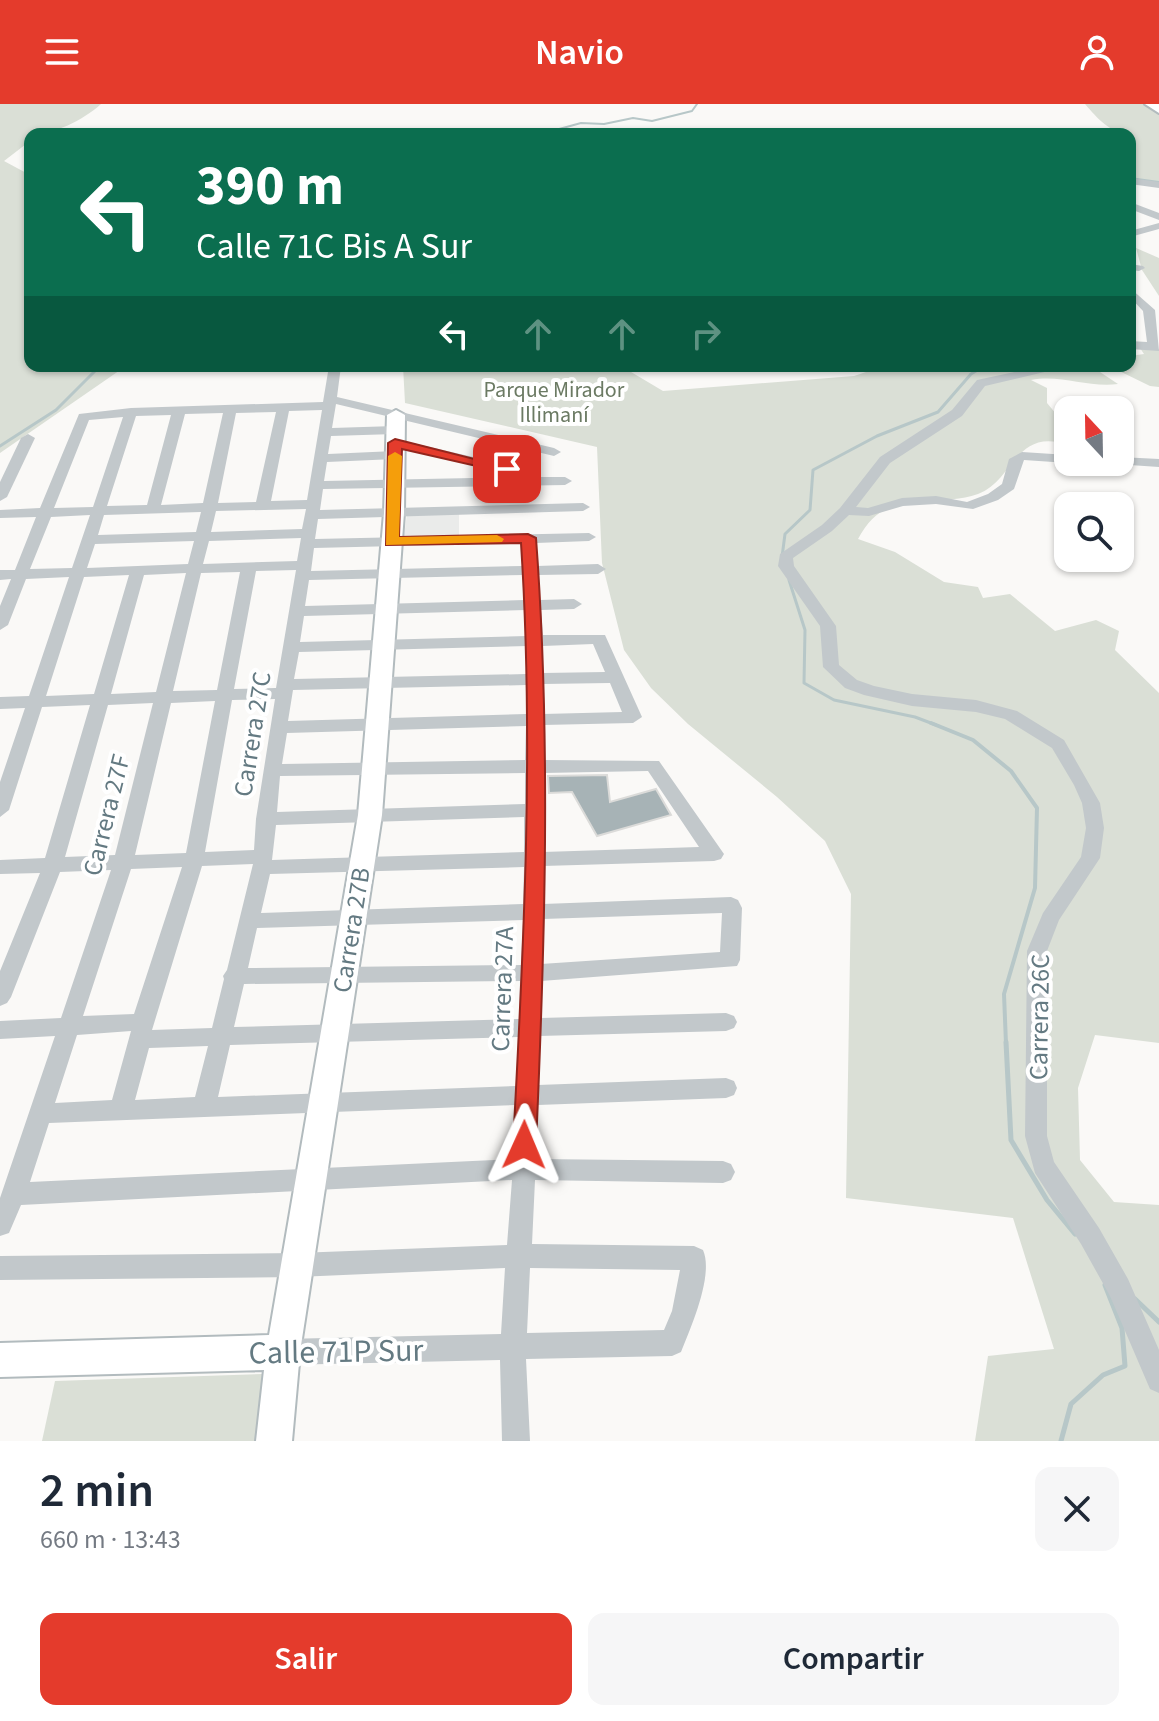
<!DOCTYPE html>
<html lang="es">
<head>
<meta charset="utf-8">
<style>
	:root { --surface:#fff; --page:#f6f6f7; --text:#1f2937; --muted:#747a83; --accent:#e43b2c }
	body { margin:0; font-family:"Source Sans 3",sans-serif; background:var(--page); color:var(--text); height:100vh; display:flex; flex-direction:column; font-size:30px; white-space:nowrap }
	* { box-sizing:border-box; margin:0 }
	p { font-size:26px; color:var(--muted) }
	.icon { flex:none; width:44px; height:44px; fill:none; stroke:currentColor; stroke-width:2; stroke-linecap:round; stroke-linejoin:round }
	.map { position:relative; height:1337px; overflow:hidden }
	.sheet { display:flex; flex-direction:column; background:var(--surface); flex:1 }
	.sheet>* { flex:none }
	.guide { position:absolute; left:24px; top:24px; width:1112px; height:244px; border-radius:16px; box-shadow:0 2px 6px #0004; background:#0b6e4f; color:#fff; overflow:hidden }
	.needle { width:52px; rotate:338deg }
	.tools { position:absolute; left:1054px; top:292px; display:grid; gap:16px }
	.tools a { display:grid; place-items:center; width:80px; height:80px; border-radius:16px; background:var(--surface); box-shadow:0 2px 6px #0004; font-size:40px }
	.pin { position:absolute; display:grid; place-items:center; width:68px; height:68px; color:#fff; margin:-34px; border-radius:16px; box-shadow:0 4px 12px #0006 }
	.me { position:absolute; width:88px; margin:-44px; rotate:1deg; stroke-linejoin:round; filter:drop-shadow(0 0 6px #0008) }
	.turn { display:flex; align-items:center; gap:28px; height:168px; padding:0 40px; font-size:36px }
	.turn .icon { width:104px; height:104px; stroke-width:2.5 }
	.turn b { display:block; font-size:56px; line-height:68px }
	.lanes { display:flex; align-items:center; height:76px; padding:0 40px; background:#0003; justify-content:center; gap:40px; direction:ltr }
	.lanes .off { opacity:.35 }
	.round { display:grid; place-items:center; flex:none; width:84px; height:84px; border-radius:16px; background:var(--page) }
	.summary { display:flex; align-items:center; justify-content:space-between; height:136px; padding:0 40px }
	h1 { font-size:48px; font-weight:600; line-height:60px }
	.primary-button { display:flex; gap:16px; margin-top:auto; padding:16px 40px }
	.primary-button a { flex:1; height:92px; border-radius:16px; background:var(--accent); color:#fff; font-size:32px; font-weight:600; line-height:92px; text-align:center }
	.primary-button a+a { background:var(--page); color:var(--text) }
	header { display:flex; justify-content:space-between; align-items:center; height:104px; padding:0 40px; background:var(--accent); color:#fff; font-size:36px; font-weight:600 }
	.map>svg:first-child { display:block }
	.built { fill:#eaebea }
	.green { fill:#dadfd6 }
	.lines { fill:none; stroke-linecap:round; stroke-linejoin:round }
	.stream-far3 { stroke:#b7c7c8; stroke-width:2 }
	.stream-far2 { stroke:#b7c7c8; stroke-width:3 }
	.stream-far1 { stroke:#b7c7c8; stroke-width:4 }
	.stream { stroke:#b7c7c8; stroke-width:5 }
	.building { fill:#a7b3b6; stroke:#dbdbd9; stroke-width:2 }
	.secondary-casing { stroke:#b2bbbe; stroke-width:4 }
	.street { fill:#c2c8cb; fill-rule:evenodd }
	.secondary { fill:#fff; fill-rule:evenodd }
	.route { fill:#e43b2c; stroke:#94261d; stroke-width:2 }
	.slow { fill:#f59e0b }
	.labels { text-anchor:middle; stroke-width:8; stroke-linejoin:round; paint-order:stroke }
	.far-park-label { font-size:22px; fill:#6b7a63; stroke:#fff }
	.street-label { font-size:26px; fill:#647a82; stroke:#fff }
	.near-street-label { font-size:32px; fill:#647a82; stroke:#fff }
</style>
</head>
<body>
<header><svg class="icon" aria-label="menu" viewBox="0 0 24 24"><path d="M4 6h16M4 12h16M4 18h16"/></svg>Navio<svg class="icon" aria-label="person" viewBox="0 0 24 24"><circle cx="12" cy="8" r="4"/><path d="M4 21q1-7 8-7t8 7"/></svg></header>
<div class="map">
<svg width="1159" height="1337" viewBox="0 0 1159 1337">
	<rect width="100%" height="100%" fill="#faf9f7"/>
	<polygon class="built" points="459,408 459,432 404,432 407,410"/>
	<g class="green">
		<path d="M0 0H101C82 17 55 30 30 30V37L4 57 30 71V262H126L0 349Z"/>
		<path d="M1085 0H1145L1159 9V79L1130 75V30C1111 30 1097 14 1085 0Z"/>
		<polygon points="1136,144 1159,154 1159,192 1142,166"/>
		<polygon points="1140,244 1159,245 1159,283 1150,282 1109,262 1130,262 1130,252 1144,250"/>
		<path d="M403 262H621L663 287 854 272 884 262H1101L1094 264 1118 280C1088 284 1061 270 1031 276L1047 284V299L1057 311 1068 312V341C1015 323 1014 377 978 390 931 406 887 380 858 435L895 448 944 478 978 483 983 494 1010 490 1055 527 1096 516 1119 527 1115 546 1159 589V939L1095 931 1078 984 1080 1056 1114 1098 1159 1101V1337H975L988 1252 1054 1245 1013 1114 846 1094 851 790 825 737 777 693 688 620 651 584 624 546 602 459 597 343 405 299Z"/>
		<polygon points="262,1270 257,1337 42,1337 55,1277"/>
	</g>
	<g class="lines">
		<g class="stream-far3">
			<polyline points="541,30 581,19 604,20 633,14 652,17 692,7 697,0"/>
			<polyline points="1130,74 1159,78"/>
		</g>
		<g class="stream-far2">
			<polyline points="0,342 56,306 100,262"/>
			<polyline points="782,453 785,430 810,406 813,366 877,332 938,308 971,270 984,262"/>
			<polyline points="789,476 805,526 804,579 834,596 915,613 936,621"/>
		</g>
		<polyline class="stream-far1" points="931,619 973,636 1011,667 1037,704 1035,784 1004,890 1006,940"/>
		<g class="stream">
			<polyline points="1006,938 1011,1036 1047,1096 1075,1130"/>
			<polyline points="1135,1195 1159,1218"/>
			<polyline points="1061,1337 1071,1300 1103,1271 1125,1262 1122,1224 1105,1181"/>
		</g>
	</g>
	<polygon class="building" points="607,671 610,698 656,685 671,711 597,732 572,688 549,689 548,672"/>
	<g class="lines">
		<defs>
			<g id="secondary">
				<polygon points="1145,0 1159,0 1159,9"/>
				<polygon points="396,306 405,311 404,409 382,711 300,1248 292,1337 256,1337 264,1266 0,1273 0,1239 269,1231 358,711 384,409 387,311"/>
			</g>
		</defs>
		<use href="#secondary" class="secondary-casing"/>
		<g class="street">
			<polygon points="1130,74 1159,78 1159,84 1130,80"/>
			<polygon points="1130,98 1159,109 1159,116 1130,105"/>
			<polygon points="1159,119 1159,125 1130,133 1130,127"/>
			<polygon points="1130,160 1143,162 1145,164 1139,167 1130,166"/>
			<polygon points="1130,184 1155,206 1159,247 1130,245 1130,237 1147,238 1143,207 1130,193"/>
			<polygon points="171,262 260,262 254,266 176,268 172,267"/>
			<path d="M329 262H341L337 293 554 344 561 348 554 352 336 300 332 324 395 322 402 326 395 330 331 332 328 350 395 347 402 351 395 355 327 358 324 377 525 373 390 342V336L395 335 538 368V373H565L572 377 565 381 323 385 320 406 583 399 590 403 583 407 318 415 315 435 589 429 596 433 589 437 536 439 537 462 598 460 606 465 598 470 538 471 540 496 574 495 582 500 574 505 541 506 543 531H605L642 613 633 619 543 621V656L659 657 724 750 721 755 714 757 543 762V800L731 793 738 796 742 804 740 856 737 862 541 877 540 914 726 909 734 912 737 918 734 924 726 927 539 932 538 981 726 974 734 977 737 984 734 991 726 994 538 1001 536 1055 723 1057 731 1060 735 1068 731 1076 723 1079 535 1076 532 1140 694 1142 703 1146C714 1171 691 1223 681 1248L672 1252 526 1255 530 1337H502L500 1256 283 1261 274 1257 270 1248 274 1239 283 1235 501 1230 505 1164 297 1173 0 1176V1152L297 1149 507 1141 512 1076 21 1101 9 1129 0 1132V1094L55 932 0 935V917L61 914 111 766 60 768 11 893 7 899 0 902V867L40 769 0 770V756L45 754 90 601 42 603 9 706 0 713V678L25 604 0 605V593L29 592 69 473 26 475 8 521 0 526V502L11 475 0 476V466H15L36 413 0 414V406L40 404 79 310 131 304 323 298ZM322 306 307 396 271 397 289 307ZM276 308 256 398 218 399 236 309ZM223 309 203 399 161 401 185 310ZM171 311 147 401 107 402 136 312ZM123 313 93 403 54 404 89 316ZM306 405 302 425 211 428 216 407ZM201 408 196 428 98 431 104 411ZM90 411 72 464 30 465 51 413ZM301 434 297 457 203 460 209 437ZM194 437 188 460 87 464 95 440ZM521 439 522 462 311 467 314 444ZM296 466 276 584 234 585 256 467ZM240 468 217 586 173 587 201 469ZM186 469 156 588 111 590 144 471ZM129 471 94 590 46 592 84 473ZM523 471 524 496 305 502 309 476ZM525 506 527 532 300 538 304 512ZM593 540 605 568 543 569V542ZM527 542 526 570 294 575 299 548ZM610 579 622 608 543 610V580ZM526 581V610L288 617 293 586ZM275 595 256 715 254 746 205 748 232 596ZM215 597 186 749 135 751 171 599ZM153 599 115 751 65 753 108 601ZM526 622 525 656 282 660 287 629ZM648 667 699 743 543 748V669ZM525 669V700L277 708 280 672ZM524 713V748L272 756 276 721ZM253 760 227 866 223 872 224 875 212 924 152 926 202 762ZM182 763 134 910 83 912 131 765ZM524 763 523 800 261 809 270 770ZM722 809 720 848 541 860 543 815ZM523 816 521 861 248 864 257 824ZM520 877 519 915 234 923 244 880ZM131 927 112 996 55 999 77 931ZM518 933 516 982 218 993 230 941ZM208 942 195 993 135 996 149 944ZM515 1001 513 1055 30 1078 49 1019ZM530 1164 680 1166 672 1207 664 1226 527 1229Z"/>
			<polygon points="1042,262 1070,262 985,282 962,312 890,359 856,403 868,404 902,394 936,392 967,398 988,390 1002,380 1009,355 1022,348 1068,351 1068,358 1072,358 1068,359 1024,356 1014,385 998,396 973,405 936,400 903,402 869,412 849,411 832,427 793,454 794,462 836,522 839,561 857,576 874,582 912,590 976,596 1017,607 1064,636 1100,699 1104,724 1100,754 1059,816 1047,847 1047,1032 1054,1058 1099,1124 1128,1175 1159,1246 1159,1289 1150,1285 1110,1192 1081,1140 1035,1069 1025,1032 1027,847 1043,809 1081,753 1086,724 1082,699 1074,681 1052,644 1005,615 976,608 912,602 864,591 845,584 823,563 820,522 778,462 780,450 822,421 840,404 880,353 952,306 977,276"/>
			<polygon points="28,330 35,334 7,393 0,397 0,378 21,334"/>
			<polygon points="1120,353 1159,355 1159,363 1115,360 1114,358 1120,358"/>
		</g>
		<use href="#secondary" class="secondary"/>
	</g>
	<path class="route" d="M395 335 514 365 507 369 402 345 399 433 528 430 536 434C551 635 545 839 536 1041L533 1048 524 1051 516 1048 513 1041C524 841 534 639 521 439L386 441 388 339Z"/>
	<polygon class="slow" points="395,348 402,352 399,433 497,431 504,435 502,438 386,441 388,352"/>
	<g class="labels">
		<g class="far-park-label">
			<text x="554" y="293">Parque Mirador<tspan x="554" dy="25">Illimaní</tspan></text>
		</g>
		<g class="street-label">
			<text transform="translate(252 630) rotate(-81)" y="9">Carrera 27C</text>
			<text transform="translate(106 711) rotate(-76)" y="9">Carrera 27F</text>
			<text transform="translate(351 826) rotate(-81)" y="9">Carrera 27B</text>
			<text transform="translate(502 885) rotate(-88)" y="9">Carrera 27A</text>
			<text transform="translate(1039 913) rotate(-89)" y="9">Carrera 26C</text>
		</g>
		<g class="near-street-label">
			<text transform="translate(336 1247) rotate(-1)" y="11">Calle 71P Sur</text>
		</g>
	</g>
</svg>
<div class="tools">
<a><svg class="needle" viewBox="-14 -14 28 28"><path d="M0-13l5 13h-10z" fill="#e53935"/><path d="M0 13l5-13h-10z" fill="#747a83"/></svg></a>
<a><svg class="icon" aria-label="search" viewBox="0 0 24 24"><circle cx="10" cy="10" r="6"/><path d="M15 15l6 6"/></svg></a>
</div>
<div class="pin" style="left:507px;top:365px;background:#d93025"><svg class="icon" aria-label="arrive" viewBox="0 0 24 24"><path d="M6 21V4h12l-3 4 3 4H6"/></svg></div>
<svg class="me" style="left:524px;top:1041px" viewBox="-20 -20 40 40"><path d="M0-17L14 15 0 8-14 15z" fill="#e43b2c" stroke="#fff" stroke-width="4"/></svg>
<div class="guide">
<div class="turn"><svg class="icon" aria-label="left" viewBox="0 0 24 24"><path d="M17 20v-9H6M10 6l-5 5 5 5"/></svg><div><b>390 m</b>Calle 71C Bis A Sur</div></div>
<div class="lanes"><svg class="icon" aria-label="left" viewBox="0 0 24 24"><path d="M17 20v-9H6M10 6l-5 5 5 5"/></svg><svg class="icon off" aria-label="ahead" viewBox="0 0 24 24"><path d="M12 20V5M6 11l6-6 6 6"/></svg><svg class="icon off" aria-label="ahead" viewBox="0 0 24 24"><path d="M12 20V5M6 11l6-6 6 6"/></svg><svg class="icon off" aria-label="right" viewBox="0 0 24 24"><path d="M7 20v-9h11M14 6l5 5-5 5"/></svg></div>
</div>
</div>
<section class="sheet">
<div class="summary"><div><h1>2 min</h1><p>660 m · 13:43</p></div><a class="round"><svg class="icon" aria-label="close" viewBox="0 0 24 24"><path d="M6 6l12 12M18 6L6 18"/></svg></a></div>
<div class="primary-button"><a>Salir</a><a>Compartir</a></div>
</section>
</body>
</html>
